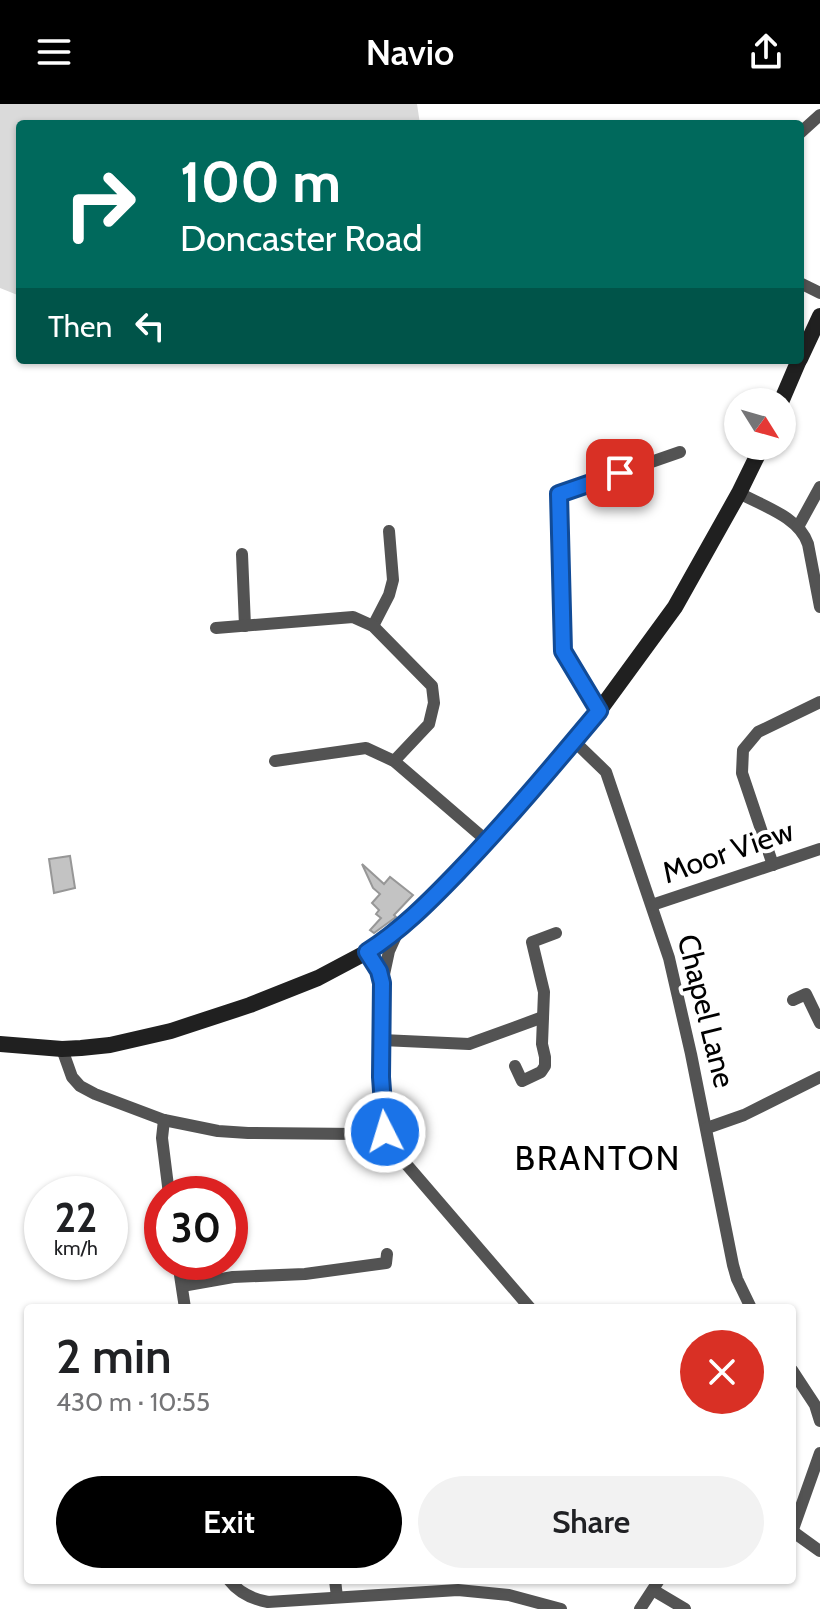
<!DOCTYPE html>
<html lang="en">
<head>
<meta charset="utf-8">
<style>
	:root { --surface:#fff; --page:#f2f2f2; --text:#202124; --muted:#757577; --accent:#000 }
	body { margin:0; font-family:Cabin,sans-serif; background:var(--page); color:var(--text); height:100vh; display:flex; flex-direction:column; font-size:30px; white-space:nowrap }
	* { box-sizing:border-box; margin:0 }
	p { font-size:26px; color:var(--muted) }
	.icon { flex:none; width:44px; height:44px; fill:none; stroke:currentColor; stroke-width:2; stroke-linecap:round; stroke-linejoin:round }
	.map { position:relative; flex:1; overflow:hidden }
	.panel { position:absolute; left:24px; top:1200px; width:772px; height:280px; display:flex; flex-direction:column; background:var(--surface); border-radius:8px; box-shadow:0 2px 6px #0004 }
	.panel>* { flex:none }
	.top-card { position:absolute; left:16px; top:16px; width:788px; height:244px; border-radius:8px; box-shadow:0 2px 6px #0004; background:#00695c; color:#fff; overflow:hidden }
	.needle { width:52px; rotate:127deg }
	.fabs { position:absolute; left:724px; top:284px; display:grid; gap:16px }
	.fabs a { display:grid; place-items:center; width:72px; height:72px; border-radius:50%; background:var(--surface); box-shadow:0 2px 6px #0004; font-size:40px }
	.speed { position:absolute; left:24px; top:1072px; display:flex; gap:16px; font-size:40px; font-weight:700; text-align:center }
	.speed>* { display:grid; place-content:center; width:104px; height:104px; border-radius:50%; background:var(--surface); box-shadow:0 2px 6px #0004; line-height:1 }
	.speed small { font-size:20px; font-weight:400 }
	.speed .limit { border:12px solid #d22; background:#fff; color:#111 }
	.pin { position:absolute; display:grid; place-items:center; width:68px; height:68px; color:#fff; margin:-34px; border-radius:16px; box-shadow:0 4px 12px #0006 }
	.me { position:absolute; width:88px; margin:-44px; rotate:355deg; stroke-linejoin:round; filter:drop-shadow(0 0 6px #0008) }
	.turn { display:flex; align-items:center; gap:28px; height:168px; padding:0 32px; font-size:36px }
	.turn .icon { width:104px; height:104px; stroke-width:2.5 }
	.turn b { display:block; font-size:56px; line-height:68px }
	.then { display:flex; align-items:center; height:76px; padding:0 32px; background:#0003; gap:16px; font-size:30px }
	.round { display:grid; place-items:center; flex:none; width:84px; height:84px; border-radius:42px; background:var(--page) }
	.headline { display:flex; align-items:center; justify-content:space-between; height:136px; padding:0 32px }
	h1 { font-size:48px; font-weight:600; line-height:60px }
	.button { display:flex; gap:16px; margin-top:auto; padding:16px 32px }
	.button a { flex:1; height:92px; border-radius:48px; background:var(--accent); color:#fff; font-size:32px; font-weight:600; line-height:92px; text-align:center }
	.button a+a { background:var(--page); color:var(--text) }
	header { display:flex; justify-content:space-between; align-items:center; height:104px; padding:0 32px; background:var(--accent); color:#fff; font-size:36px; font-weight:600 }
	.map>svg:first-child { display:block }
	.green { fill:#dadada }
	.building { fill:#c3c3c3; stroke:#979797; stroke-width:2 }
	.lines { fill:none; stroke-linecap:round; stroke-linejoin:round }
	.minor { stroke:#535353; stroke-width:12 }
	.secondary { stroke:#202020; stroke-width:16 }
	.route-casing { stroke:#114b97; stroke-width:20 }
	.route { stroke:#1a73e8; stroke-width:14 }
	.labels { text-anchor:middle; stroke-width:8; stroke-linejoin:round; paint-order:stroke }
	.street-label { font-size:30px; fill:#000; stroke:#fff }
	.quarter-label { font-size:34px; letter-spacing:2px; fill:#000; stroke:#fff }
</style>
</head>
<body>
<header><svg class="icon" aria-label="menu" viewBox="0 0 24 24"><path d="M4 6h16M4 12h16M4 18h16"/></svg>Navio<svg class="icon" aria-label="share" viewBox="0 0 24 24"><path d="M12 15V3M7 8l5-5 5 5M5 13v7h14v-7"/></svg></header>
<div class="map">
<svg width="820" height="1505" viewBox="0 0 820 1505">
	<rect width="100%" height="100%" fill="#fff"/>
	<polygon class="green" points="0,0 417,0 420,20 20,20 20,192 0,184"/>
	<g class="building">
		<polygon points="70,752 75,784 54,789 49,755"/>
		<polygon points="362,760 384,780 390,773 413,791 394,811 396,813 374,829 370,826 381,814 376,810 379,806 372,799 380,790 373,784"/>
	</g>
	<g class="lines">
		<g class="minor">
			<polyline points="800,29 820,11"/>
			<polyline points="800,179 820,189"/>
			<path d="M739 389C763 402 799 413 808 440L820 503"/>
			<polyline points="798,423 820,383"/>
			<polyline points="242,450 245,522"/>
			<polyline points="373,522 389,491 393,476 389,427"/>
			<polyline points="216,524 353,513 373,522 432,582 434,599 429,620 394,657"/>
			<polyline points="599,607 563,547 559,390 680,348"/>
			<polyline points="574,637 606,668 669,854 691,950 733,1161 737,1175 751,1204"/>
			<polyline points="275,657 366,644 394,657 487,737"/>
			<polyline points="773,761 742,669 743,646 758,628 820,598"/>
			<polyline points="652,801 820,745"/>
			<path d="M367 848 379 867 382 879C383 926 375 983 385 1028 387 1038 394 1046 401 1054L530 1204"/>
			<polyline points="383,875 389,847 399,825"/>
			<polyline points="793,896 806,890 820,919"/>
			<polyline points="382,936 469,940 543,913"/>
			<polyline points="62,945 72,973 80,982 95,990 164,1016 218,1027 248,1029 359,1030 385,1028"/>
			<polyline points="515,962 522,977 541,968 545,962 545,953 542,940 544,888 532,838 556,829"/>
			<polyline points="164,1016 162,1034 169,1090"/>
			<polyline points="707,1024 744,1011 820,973"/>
			<polyline points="178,1158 185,1204"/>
			<polyline points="182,1182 233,1173 305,1170 386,1159 387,1150"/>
			<polyline points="792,1266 815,1301 820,1317"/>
			<polyline points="792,1427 820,1447"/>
			<polyline points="792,1428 820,1349"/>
			<path d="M229 1476C239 1489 252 1495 268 1498L458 1486 509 1491 561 1505"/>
			<polyline points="335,1476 337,1493"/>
			<polyline points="653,1486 685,1505"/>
			<polyline points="640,1505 659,1476"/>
		</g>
		<g class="secondary">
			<polyline points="800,255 820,212"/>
			<polyline points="781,298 799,256"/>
			<polyline points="0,940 62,945 81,944 110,941 171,927 250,901 318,874 367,848 399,825 418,809 487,737 599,607 675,503 739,389 762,342"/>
		</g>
	</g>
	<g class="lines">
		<defs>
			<path id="route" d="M385 1028 381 973 382 879 379 867 367 848C401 826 428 799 456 770 506 718 553 662 599 607L563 547 559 390 620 369"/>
		</defs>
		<use href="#route" class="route-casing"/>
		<use href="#route" class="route"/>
	</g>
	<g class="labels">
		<g class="street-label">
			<text transform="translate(728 748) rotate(-19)" y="10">Moor View</text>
			<text transform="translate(706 907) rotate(76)" y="10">Chapel Lane</text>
		</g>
		<g class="quarter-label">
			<text x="598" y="1066">BRANTON</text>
		</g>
	</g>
</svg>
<div class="fabs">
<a><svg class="needle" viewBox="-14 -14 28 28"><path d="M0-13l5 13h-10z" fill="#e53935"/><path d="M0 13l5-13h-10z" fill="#757577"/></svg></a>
</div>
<div class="speed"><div>22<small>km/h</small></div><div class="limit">30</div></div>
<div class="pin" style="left:620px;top:369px;background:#d93025"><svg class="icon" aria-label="arrive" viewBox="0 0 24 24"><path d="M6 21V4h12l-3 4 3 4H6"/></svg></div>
<svg class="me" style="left:385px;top:1028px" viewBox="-20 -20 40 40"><circle r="17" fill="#1a73e8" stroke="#fff" stroke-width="3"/><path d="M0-11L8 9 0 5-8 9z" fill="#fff"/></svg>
<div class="top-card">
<div class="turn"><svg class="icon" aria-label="right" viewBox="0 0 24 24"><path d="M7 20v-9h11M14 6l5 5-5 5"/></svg><div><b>100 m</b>Doncaster Road</div></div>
<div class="then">Then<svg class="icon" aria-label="left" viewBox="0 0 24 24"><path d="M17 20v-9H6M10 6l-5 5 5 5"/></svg></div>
</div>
<section class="panel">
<div class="headline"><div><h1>2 min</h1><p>430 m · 10:55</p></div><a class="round" style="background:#d93025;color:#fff"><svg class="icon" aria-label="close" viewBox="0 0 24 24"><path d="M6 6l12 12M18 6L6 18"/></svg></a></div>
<div class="button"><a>Exit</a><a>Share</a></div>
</section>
</div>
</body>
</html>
